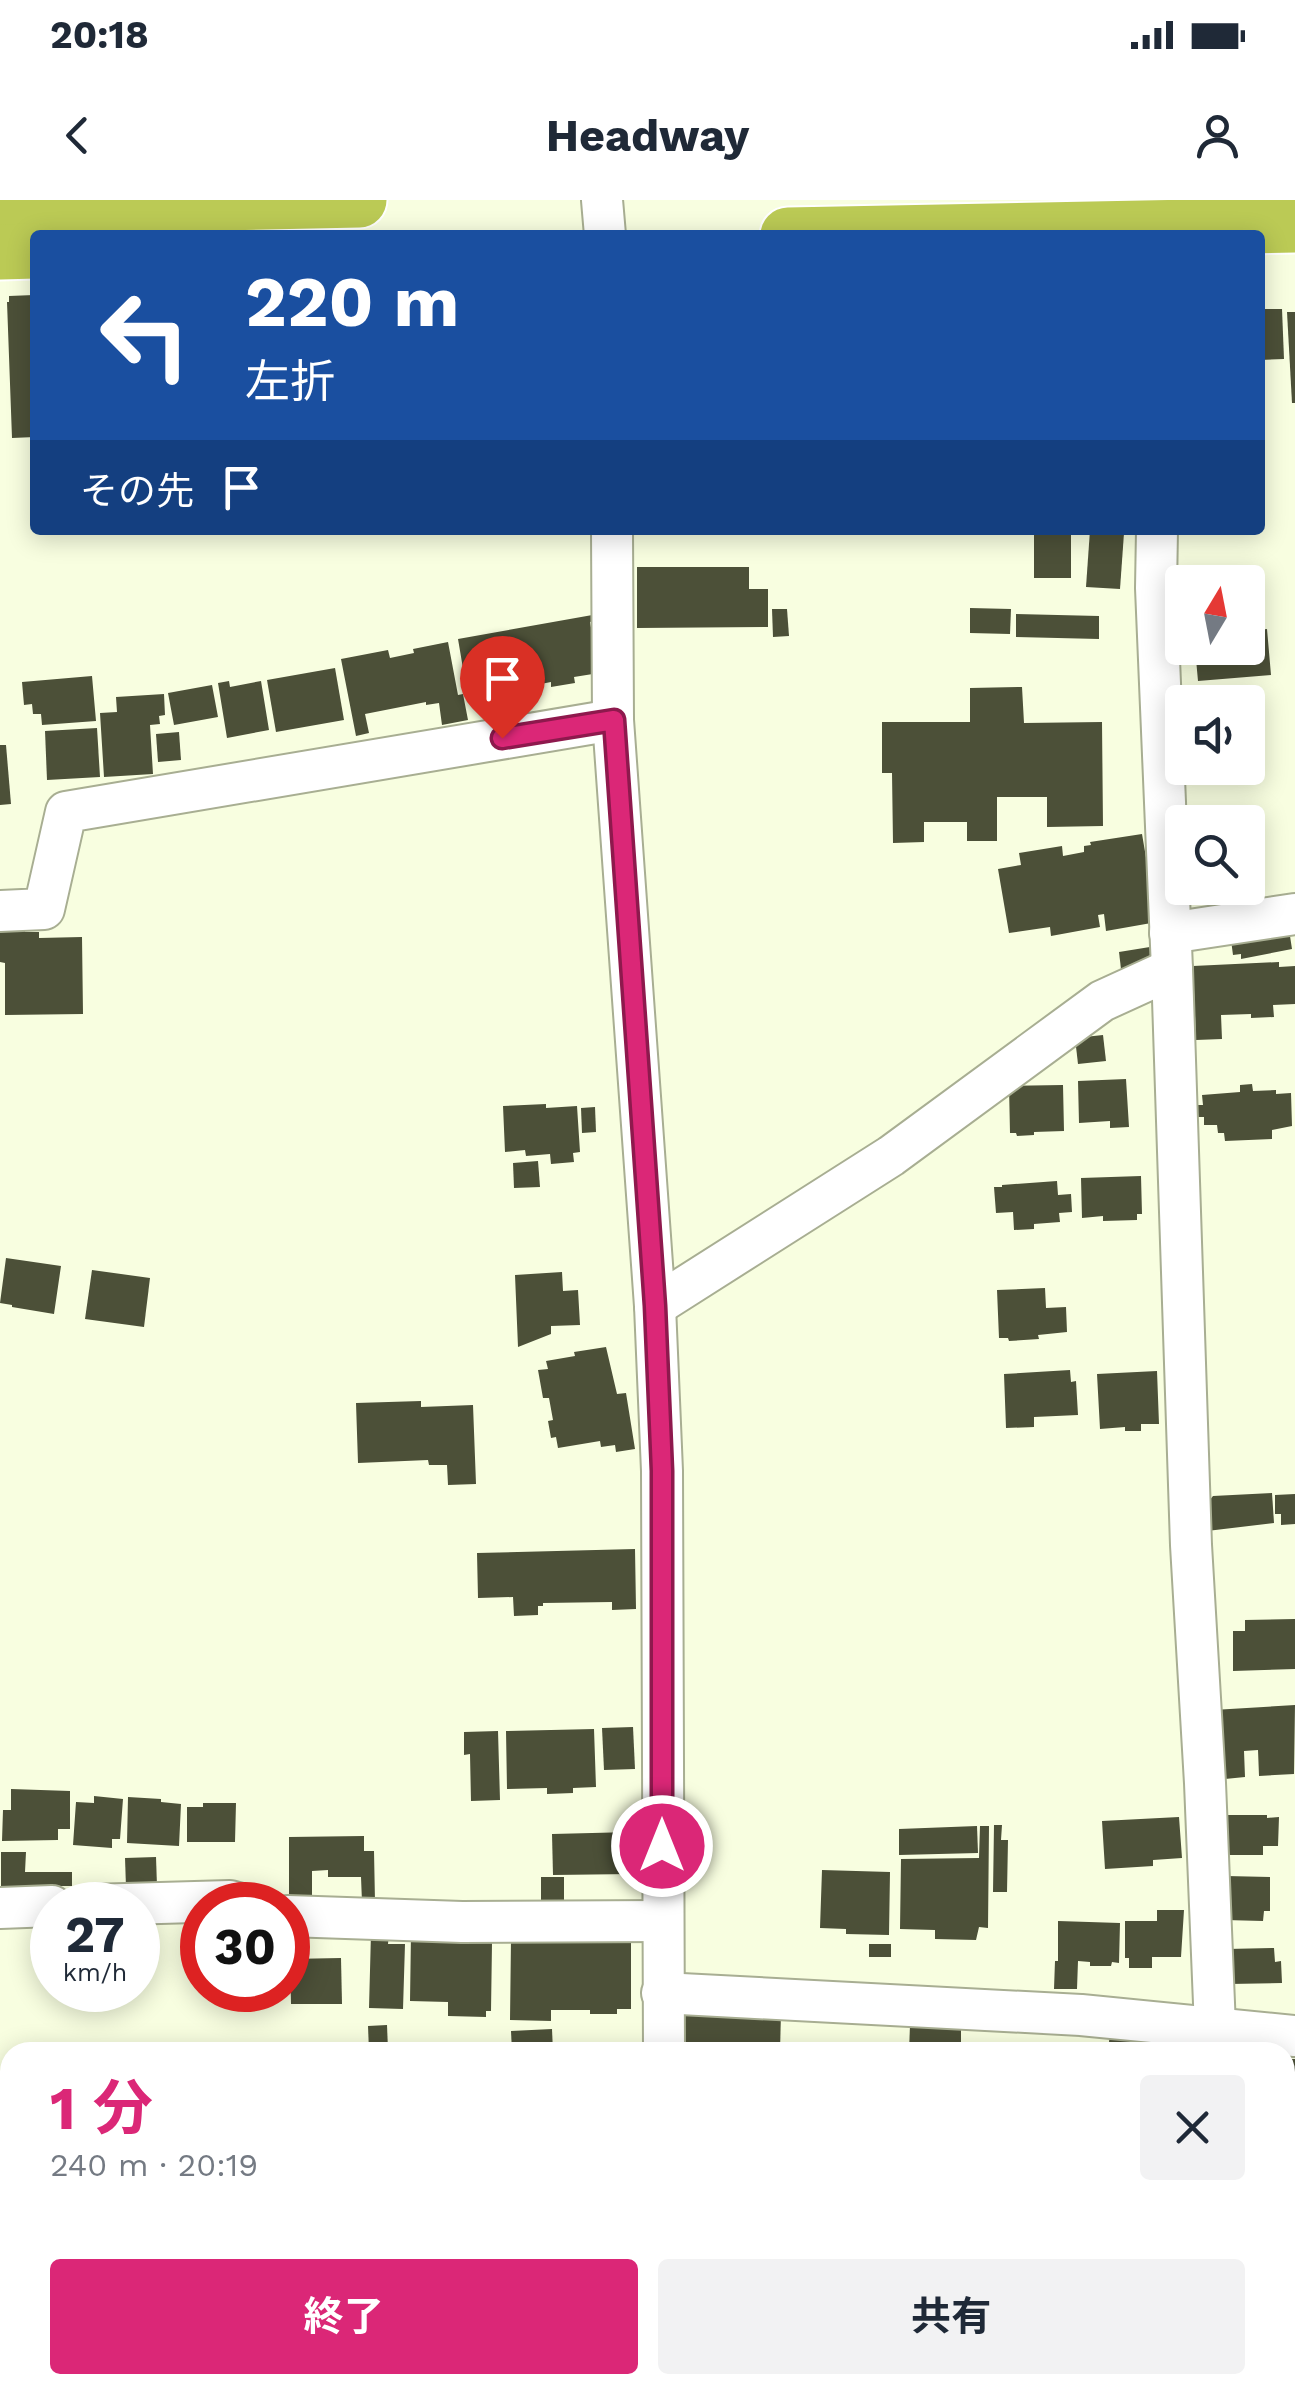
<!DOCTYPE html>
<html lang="ja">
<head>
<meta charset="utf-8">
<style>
	:root { --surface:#fff; --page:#f2f2f3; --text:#1f2937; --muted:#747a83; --accent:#db2777 }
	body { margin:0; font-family:"Work Sans","Noto Sans JP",sans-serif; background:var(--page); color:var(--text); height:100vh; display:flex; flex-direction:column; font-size:38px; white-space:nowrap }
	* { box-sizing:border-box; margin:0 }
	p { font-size:32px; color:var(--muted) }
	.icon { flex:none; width:55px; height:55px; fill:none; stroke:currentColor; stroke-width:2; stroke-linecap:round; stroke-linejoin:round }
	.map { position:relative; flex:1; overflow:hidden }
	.drawer { position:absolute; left:0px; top:1842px; width:1295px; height:352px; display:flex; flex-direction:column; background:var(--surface); border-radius:30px 30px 0 0; box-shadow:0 5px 25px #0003 }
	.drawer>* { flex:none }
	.top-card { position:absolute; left:30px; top:30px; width:1235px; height:305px; border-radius:10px; box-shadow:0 5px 25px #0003; background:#1a4fa0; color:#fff; overflow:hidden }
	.needle { width:65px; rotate:10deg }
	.fabs { position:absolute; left:1165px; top:365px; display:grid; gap:20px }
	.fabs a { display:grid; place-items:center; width:100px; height:100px; border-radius:10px; background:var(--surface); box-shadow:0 5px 25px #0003; font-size:50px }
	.speed { position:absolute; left:30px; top:1682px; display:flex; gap:20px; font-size:50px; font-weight:700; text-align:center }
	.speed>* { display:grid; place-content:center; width:130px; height:130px; border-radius:50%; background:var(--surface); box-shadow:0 5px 25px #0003; line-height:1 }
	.speed small { font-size:25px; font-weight:400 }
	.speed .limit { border:15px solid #d22; background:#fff; color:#111 }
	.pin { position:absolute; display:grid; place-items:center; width:85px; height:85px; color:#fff; margin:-102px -42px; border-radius:50% 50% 50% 0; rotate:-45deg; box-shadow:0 0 10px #0007 }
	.pin .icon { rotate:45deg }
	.me { position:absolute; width:110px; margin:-55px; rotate:0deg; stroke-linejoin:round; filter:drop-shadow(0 0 8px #0008) }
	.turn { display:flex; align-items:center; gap:35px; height:210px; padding:0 50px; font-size:45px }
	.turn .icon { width:130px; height:130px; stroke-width:2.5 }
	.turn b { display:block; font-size:70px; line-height:85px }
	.then { display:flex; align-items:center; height:95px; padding:0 50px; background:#0003; gap:20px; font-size:38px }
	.round { display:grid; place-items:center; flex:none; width:105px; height:105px; border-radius:10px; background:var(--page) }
	.overview { display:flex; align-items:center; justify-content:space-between; height:170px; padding:0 50px }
	h1 { font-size:60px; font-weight:700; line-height:75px; color:var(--accent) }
	.action { display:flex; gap:20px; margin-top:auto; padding:20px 50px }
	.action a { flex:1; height:115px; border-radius:10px; background:var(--accent); color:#fff; font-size:40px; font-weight:700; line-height:115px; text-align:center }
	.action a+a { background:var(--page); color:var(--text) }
	.status { display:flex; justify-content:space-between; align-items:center; height:70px; padding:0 50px; background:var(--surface); direction:ltr }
	.status svg { height:28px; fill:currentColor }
	header { display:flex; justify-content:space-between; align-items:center; height:130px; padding:0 50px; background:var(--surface); font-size:45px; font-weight:700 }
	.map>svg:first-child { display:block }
	.building { fill:#4c5038 }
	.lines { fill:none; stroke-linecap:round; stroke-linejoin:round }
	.street-casing { stroke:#a8ae92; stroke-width:44 }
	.highway-casing { stroke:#fff; stroke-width:59 }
	.street { stroke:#fff; stroke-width:40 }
	.highway { stroke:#bbca55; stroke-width:55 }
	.route-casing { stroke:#8e194d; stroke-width:25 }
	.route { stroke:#db2777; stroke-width:18 }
</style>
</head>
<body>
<div class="status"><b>20:18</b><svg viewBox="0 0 49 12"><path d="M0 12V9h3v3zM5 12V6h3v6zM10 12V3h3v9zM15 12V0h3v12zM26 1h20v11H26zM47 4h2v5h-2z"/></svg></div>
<header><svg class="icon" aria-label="back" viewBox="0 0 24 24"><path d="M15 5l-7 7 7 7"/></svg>Headway<svg class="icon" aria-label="person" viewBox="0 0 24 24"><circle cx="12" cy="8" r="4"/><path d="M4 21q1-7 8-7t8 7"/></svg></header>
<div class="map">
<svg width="1295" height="2194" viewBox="0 0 1295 2194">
	<rect width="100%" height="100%" fill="#f8fee0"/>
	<g class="building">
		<polygon points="34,95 35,237 12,238 7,102 9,102 9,96"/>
		<polygon points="1260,109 1282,109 1284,159 1260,160"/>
		<polygon points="1287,112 1295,112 1295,203 1292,203"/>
		<rect x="1034" y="330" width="37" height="48"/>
		<polygon points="1090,330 1124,333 1120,389 1086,387"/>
		<polygon points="637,367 749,367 749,389 768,389 768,427 637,428"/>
		<polygon points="970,408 1011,409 1010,434 970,433"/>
		<polygon points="772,409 787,409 789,436 773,437"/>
		<polygon points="598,414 599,420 590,422 599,473 574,477 575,483 551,487 551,482 468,498 458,439"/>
		<polygon points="1016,414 1099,416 1099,439 1016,437"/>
		<polygon points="1267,429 1271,475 1198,481 1195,448 1248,448 1248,431"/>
		<polygon points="448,442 458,495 463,494 468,520 442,525 439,503 426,505 426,502 365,514 369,533 356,536 341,459 388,450 390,458 414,453 413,449"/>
		<polygon points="335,468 344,520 276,532 267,480"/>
		<polygon points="92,476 96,521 42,525 41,514 33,514 32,504 24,505 22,482"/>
		<polygon points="229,481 230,487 261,481 269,530 227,538 218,483"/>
		<polygon points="212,485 218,517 174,525 168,493"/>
		<polygon points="1022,487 1024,523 1102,522 1103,626 1047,627 1047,597 997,597 997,641 967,641 967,622 924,622 924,642 893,643 892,573 882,573 882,522 970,522 970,488"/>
		<polygon points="164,494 165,515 159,516 160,524 150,525 153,574 104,577 100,513 117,512 116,497"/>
		<polygon points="97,528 100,577 47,580 45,531"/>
		<polygon points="179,532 181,560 158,562 156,534"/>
		<polygon points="0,545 6,545 11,604 0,605"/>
		<polygon points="1142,634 1157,722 1106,731 1104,714 1098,715 1100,727 1051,736 1050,727 1009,733 998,669 1021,665 1019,653 1062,646 1063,656 1084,652 1084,646 1091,645 1090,642"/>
		<polygon points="25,725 25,732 39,732 39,738 82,737 83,814 5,815 5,763 0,762 0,726"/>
		<polygon points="1272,735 1272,738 1290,736 1292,749 1241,759 1241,754 1233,755 1231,740"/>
		<polygon points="1156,746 1159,763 1121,769 1119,752"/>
		<polygon points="1279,762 1279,767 1295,766 1295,804 1273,805 1274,817 1251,818 1251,814 1221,815 1222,839 1196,840 1193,766"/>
		<polygon points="1103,835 1106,861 1078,864 1075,838"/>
		<polygon points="1126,879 1129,927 1110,928 1110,921 1079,923 1078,881"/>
		<polygon points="1252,884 1253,891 1276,890 1276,894 1291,893 1292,926 1272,930 1272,939 1225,941 1224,933 1218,933 1217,925 1204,925 1204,917 1196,917 1195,905 1203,905 1202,895 1240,892 1240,885"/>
		<polygon points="1063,885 1064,931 1034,932 1034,935 1017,936 1016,933 1010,933 1009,886"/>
		<polygon points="546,904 546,908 577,906 580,952 573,953 574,962 551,964 550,954 526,956 525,950 505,952 503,906"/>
		<polygon points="595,907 596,932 582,933 581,908"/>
		<polygon points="538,961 540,987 514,988 513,963"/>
		<polygon points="1141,976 1142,1014 1137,1014 1137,1020 1103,1021 1103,1016 1082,1018 1081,978"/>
		<polygon points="1057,981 1058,995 1071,994 1072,1012 1059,1013 1060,1022 1034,1024 1034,1029 1014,1030 1013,1012 996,1013 994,987 1002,987 1002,985"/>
		<polygon points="6,1058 61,1066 54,1114 12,1107 12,1105 0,1103"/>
		<polygon points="92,1070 150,1078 144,1127 85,1119"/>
		<polygon points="562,1072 563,1091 578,1090 580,1125 551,1126 551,1134 518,1147 515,1075"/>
		<polygon points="1045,1088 1046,1108 1066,1107 1067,1132 1038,1135 1039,1139 1009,1141 1008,1138 999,1138 997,1090"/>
		<polygon points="606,1147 617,1194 626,1193 635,1249 616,1252 615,1245 601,1247 600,1241 558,1248 556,1237 551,1238 548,1221 553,1220 549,1198 543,1198 538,1170 548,1169 546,1161 575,1156 574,1152"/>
		<polygon points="1070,1170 1071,1182 1076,1181 1078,1215 1034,1217 1034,1227 1006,1228 1004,1174"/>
		<polygon points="1157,1171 1159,1224 1141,1224 1141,1231 1125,1231 1125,1227 1100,1229 1097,1174"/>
		<polygon points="421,1201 421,1207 473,1205 476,1284 448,1285 447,1265 429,1265 428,1260 358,1263 356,1203"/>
		<polygon points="1272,1293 1274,1323 1207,1331 1204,1307 1213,1296"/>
		<polygon points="1295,1294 1295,1324 1281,1325 1281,1314 1275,1314 1275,1295"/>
		<polygon points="635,1349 636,1409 612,1410 612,1402 543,1403 543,1406 538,1406 538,1415 514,1416 513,1397 478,1398 477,1353"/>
		<polygon points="1295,1419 1295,1469 1233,1471 1233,1431 1245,1431 1245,1420"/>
		<polygon points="1295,1505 1294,1574 1259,1576 1258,1550 1244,1551 1245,1577 1225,1579 1216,1572 1213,1510"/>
		<polygon points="633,1527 635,1569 604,1570 602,1528"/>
		<polygon points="594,1529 596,1587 573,1588 573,1593 547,1594 547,1588 507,1589 506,1531"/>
		<polygon points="498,1531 500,1600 471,1601 470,1554 464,1555 464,1532"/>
		<polygon points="11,1589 70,1591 70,1629 58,1629 58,1640 2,1641 3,1610 11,1610"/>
		<polygon points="94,1596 123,1599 120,1639 112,1639 112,1648 73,1645 76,1602 94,1603"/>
		<polygon points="128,1597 161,1599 161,1602 181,1604 179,1646 127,1643"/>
		<polygon points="203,1603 236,1603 235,1642 187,1642 187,1607 203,1607"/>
		<polygon points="1227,1615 1267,1615 1267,1618 1279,1617 1278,1646 1263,1646 1263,1655 1228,1655"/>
		<polygon points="1179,1617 1182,1658 1153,1660 1153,1666 1105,1669 1102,1621"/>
		<polygon points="994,1625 1002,1625 1001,1640 1008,1640 1007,1692 993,1692"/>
		<polygon points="977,1626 978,1653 899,1655 899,1629"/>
		<polygon points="980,1626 989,1626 988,1728 979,1727 976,1740 935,1739 935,1730 900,1729 901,1659 979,1658"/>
		<polygon points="632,1632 632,1674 553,1675 552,1634"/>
		<polygon points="364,1636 364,1651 374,1651 375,1702 362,1702 361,1677 328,1677 328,1670 312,1671 312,1696 289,1696 289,1637"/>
		<polygon points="1,1652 26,1652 25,1672 72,1672 72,1686 54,1686 54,1690 1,1687"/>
		<polygon points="156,1657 157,1686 126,1687 125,1658"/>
		<polygon points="822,1670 890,1672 889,1735 846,1734 846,1729 820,1728"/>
		<polygon points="1226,1676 1270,1677 1270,1711 1264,1711 1263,1721 1225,1720"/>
		<rect x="541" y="1677" width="23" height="29"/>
		<polygon points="1157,1710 1184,1710 1181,1757 1152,1757 1152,1768 1129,1768 1129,1758 1125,1758 1125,1721 1157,1721"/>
		<polygon points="1058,1721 1120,1723 1119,1763 1112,1762 1111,1766 1090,1766 1090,1762 1078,1761 1077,1789 1054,1789 1055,1761 1058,1761"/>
		<polygon points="371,1733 389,1733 388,1744 405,1744 403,1809 369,1808"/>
		<polygon points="411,1733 487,1734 486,1743 492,1743 491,1811 486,1811 486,1817 448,1816 448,1802 410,1801"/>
		<polygon points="511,1739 631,1740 631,1809 617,1809 617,1814 590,1814 590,1810 551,1810 551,1821 510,1820"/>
		<rect x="869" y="1744" width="22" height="13"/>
		<polygon points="1274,1748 1275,1762 1281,1761 1282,1783 1229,1784 1227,1749"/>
		<polygon points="341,1758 342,1804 291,1804 290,1759"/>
		<polygon points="221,1790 257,1790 258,1805 222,1805"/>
		<polygon points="680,1808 781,1812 780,1852 683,1852"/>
		<polygon points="387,1825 388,1850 369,1851 368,1826"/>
		<polygon points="910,1825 961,1825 961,1852 909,1852"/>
		<polygon points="552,1829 553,1852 512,1852 511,1831"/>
		<polygon points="1110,1832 1199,1836 1198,1852 1108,1852"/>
		<rect x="1285" y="1859" width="10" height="62"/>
		<polygon points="1285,1946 1290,1946 1292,1993 1285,1994"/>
		<polygon points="1295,2067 1295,2107 1285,2107 1285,2068"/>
		<rect x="488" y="2185" width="99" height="9"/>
		<polygon points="818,2185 880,2185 880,2191 874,2191 874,2194 818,2194"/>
		<rect x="912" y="2185" width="56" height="9"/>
	</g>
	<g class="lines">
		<defs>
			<g id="street">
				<polyline points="602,0 605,35"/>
				<polyline points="612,330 613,520 655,1106 662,1271 664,1852"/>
				<polyline points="1157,330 1156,388 1172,769 1191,1345 1205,1583 1216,1852"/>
				<polyline points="0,711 44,709 66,612 613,520"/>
				<polyline points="1170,733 1295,714"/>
				<polyline points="655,1106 891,956 1102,801 1172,769"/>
				<polyline points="90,1705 230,1701 245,1705"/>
				<polyline points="0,1708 52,1706"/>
				<polyline points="288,1716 462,1722 662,1721"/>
				<polyline points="662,1793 1081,1815 1295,1836"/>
				<polyline points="671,2185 671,2194"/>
				<polyline points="1243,2185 1244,2194"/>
			</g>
			<g id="highway">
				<polyline points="0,8 359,0"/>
				<polyline points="788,35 1295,25"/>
				<polyline points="0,52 35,51"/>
			</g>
		</defs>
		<use href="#street" class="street-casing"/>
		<use href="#highway" class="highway-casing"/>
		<use href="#street" class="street"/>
		<use href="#highway" class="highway"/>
	</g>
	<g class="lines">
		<defs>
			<polyline id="route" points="502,538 614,520 655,1106 662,1271 662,1646"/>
		</defs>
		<use href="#route" class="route-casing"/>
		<use href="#route" class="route"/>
	</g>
</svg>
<div class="fabs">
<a><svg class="needle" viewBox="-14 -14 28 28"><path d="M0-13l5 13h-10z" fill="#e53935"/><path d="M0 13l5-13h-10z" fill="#747a83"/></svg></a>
<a><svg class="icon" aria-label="sound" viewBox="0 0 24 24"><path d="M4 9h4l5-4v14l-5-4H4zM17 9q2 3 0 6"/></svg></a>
<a><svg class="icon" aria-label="search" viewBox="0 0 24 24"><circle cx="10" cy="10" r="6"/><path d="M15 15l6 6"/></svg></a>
</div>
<div class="speed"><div>27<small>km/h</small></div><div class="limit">30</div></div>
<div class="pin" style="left:502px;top:538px;background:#d93025"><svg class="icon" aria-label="arrive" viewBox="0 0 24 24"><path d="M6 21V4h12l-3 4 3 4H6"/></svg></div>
<svg class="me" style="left:662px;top:1646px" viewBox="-20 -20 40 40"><circle r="17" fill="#db2777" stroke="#fff" stroke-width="3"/><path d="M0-11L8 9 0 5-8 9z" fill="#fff"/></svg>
<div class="top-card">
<div class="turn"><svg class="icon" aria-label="left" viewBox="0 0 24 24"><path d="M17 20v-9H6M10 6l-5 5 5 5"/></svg><div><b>220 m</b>左折</div></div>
<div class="then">その先<svg class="icon" aria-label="arrive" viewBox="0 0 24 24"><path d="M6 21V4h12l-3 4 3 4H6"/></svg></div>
</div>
<section class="drawer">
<div class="overview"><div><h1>1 分</h1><p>240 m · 20:19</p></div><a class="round"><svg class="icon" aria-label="close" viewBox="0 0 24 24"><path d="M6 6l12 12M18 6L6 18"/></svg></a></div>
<div class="action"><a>終了</a><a>共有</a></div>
</section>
</div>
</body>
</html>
